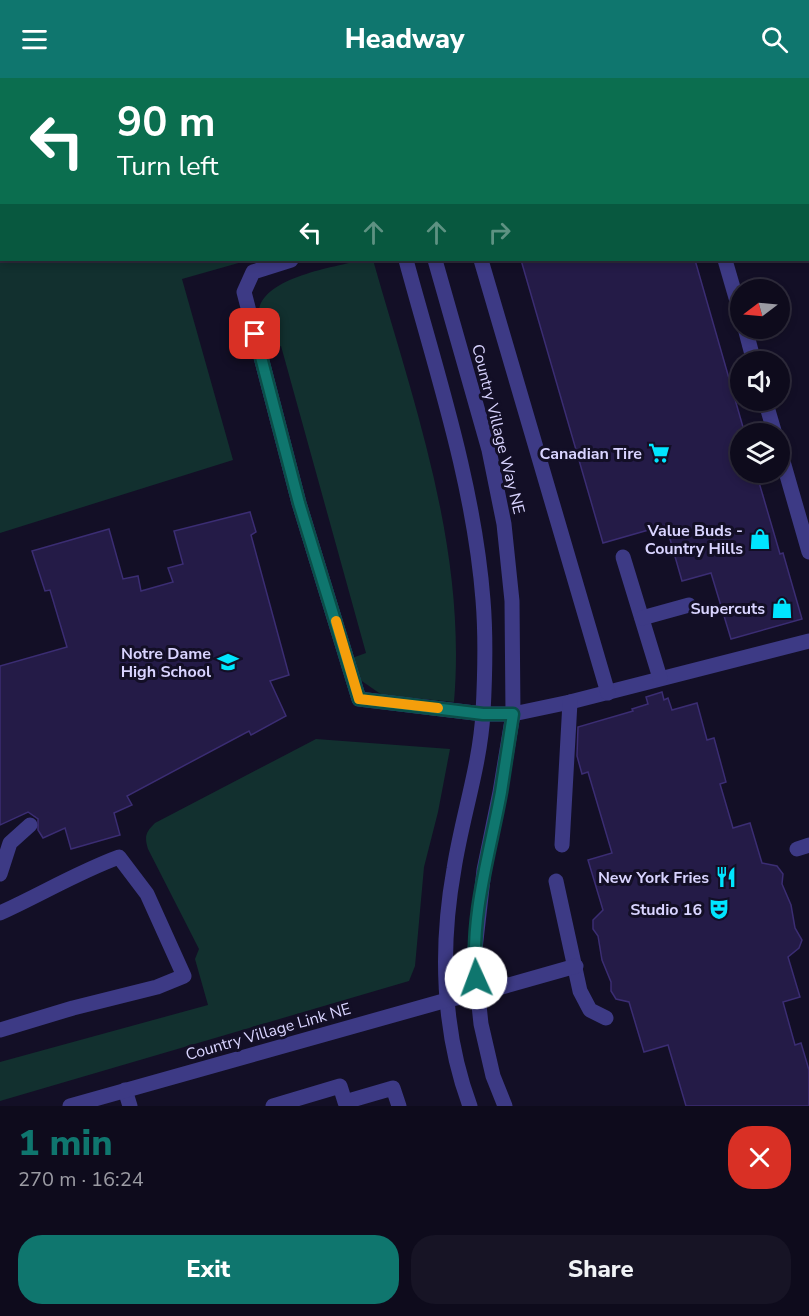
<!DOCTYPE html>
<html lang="en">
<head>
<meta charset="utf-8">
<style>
	:root { --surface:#0e0b1c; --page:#171425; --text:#f1f3f6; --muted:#9b9ba3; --line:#2e2b3b; --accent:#0f766e }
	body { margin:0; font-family:"Nunito Sans",sans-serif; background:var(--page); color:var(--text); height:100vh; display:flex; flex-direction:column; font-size:22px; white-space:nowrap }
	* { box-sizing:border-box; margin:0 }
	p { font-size:20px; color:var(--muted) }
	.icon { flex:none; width:33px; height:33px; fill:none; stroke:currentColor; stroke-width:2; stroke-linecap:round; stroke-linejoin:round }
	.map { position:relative; height:1028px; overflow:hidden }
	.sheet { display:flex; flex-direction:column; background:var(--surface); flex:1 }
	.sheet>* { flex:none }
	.hud { position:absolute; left:0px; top:0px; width:810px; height:183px; box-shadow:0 3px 9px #0003,0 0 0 2px var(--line); background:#0b6e4f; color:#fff; overflow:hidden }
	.needle { width:39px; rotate:254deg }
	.controls { position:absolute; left:730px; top:201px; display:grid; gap:12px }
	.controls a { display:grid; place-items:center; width:60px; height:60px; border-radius:50%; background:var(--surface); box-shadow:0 3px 9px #0003,0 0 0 2px var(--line); font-size:30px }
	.pin { position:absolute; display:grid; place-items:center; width:51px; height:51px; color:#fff; margin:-26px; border-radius:12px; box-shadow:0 3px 9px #0006 }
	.me { position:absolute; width:66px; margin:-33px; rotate:358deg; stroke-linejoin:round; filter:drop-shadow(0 0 4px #0008) }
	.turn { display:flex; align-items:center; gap:21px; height:126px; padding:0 18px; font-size:27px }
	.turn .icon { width:78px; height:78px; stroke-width:2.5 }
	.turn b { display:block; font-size:42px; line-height:51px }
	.lanes { display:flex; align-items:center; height:57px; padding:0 18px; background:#0003; justify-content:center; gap:30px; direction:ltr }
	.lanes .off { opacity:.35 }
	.round { display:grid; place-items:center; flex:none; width:63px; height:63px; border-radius:24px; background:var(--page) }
	.summary { display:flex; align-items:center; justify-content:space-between; height:102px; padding:0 18px }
	h1 { font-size:36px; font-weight:800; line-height:45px; color:var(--accent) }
	.button { display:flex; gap:12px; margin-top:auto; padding:12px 18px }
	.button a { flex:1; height:69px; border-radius:24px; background:var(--accent); color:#fff; font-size:24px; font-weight:800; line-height:69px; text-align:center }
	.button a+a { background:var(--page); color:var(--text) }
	header { display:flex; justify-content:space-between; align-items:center; height:78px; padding:0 18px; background:var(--accent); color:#fff; font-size:27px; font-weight:800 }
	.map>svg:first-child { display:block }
	.green { fill:#12302f }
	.building { fill:#241b47; stroke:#3b2d73; stroke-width:1.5 }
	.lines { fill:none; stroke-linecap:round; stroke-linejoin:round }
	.minor { stroke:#3d3a85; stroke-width:15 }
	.route-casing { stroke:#0a4d48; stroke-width:15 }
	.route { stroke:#0f766e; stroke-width:10 }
	.slow { stroke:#f59e0b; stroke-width:10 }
	.labels { text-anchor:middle; stroke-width:6; stroke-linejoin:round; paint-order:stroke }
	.street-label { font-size:16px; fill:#d9d4ff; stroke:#130f26 }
	.poi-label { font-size:16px; font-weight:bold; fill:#d9d4ff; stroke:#130f26; text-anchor:end }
</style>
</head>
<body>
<header><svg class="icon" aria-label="menu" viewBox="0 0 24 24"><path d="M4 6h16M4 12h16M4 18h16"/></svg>Headway<svg class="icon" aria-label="search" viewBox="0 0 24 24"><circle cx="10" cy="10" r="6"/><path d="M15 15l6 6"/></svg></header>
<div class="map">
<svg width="809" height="1028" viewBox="0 0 809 1028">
	<rect width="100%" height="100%" fill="#130f26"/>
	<g class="green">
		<polygon points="0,0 310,1 2,2 2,182 249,182 182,201 233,382 0,455"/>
		<path d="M362 182H373C414 326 467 471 454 624L382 617 359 601 352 580 366 575 281 268 269 272C265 260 258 244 259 232 264 199 335 189 362 182Z"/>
		<path d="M316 661 450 671 438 734 424 789 415 888 409 903 0 1023V984L208 927 195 881 199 871 148 771C144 758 146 754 155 745Z"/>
	</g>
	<g class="building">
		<polygon points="521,182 695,182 745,356 741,356 741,394 756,394 780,476 783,475 802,541 731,561 711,495 682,503 666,447 603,465"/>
		<polygon points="250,434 256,454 251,457 289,597 270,603 286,638 251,657 249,653 127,718 132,727 114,735 120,757 71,771 65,750 43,760 38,752 38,741 28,734 0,747 0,588 67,569 50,512 45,513 32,473 109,451 123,501 138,498 141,513 173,504 168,490 183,486 174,453"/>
		<polygon points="662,614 664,622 668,620 672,632 697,625 707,662 714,660 726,704 720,706 733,750 750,745 762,785 777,788 783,796 782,806 791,827 795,850 802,862 799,870 788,879 800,919 783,924 795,967 801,965 809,992 809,1028 686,1028 668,967 644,974 629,924 616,921 611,913 611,904 602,882 598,858 593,851 593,842 603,832 588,782 612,775 588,694 582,696 577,678 578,649 633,633 632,631 648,626 646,619"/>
	</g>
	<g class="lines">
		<g class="minor">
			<polyline points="354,0 354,2"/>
			<polyline points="384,0 384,2"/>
			<polyline points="764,0 764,2"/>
			<polyline points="808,30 809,29"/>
			<polyline points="291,182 253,194 244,214 299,425 359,621 483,636 513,636 570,624 809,563"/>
			<path d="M406 182C436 293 474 406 483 522 486 558 485 598 483 635 480 688 462 739 454 791 440 869 442 953 470 1028"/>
			<polyline points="435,182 489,372 504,446 512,523 513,636 500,714 484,792 474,880 481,946 493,998 505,1028"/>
			<polyline points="481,182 608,615"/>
			<polyline points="725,182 741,237"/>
			<polyline points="745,250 754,284"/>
			<polyline points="765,322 775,356"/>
			<polyline points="780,373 809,474"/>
			<polyline points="623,479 660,600"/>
			<polyline points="642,540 689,527"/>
			<polyline points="562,767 570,624"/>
			<polyline points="797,771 809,767"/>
			<polyline points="0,796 10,765 30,747"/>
			<polyline points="556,803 580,913 590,932 606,940"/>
			<path d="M0 835C40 817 78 794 119 779L147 816 184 898 157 909 73 930 0 952"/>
			<polyline points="125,1012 130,1028"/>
			<polyline points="70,1028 447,922 477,916 576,888"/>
			<polyline points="273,1028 340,1008 345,1024 393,1010 399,1028"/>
		</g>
	</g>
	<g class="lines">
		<defs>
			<path id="route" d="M255 256 299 425 359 621 483 636H513C509 662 505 688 501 714 490 775 470 837 476 900"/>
		</defs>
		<use href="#route" class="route-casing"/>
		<use href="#route" class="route"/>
		<polyline class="slow" points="336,543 359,621 438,630"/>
	</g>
	<defs>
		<symbol id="supermarket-bare" viewBox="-9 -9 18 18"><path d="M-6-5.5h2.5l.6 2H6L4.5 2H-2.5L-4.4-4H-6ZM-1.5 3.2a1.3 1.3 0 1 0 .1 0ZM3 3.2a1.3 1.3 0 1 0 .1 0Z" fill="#00e5ff" stroke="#130f26" stroke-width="2.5" paint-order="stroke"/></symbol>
		<symbol id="shop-bare" viewBox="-9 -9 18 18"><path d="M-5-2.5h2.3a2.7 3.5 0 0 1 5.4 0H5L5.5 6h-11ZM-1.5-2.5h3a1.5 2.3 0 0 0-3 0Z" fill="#00e5ff" stroke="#130f26" stroke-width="2.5" paint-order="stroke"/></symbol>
		<symbol id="school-bare" viewBox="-9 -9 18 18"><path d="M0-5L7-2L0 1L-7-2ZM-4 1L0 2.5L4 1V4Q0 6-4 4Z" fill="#00e5ff" stroke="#130f26" stroke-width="2.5" paint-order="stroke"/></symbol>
		<symbol id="restaurant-bare" viewBox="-9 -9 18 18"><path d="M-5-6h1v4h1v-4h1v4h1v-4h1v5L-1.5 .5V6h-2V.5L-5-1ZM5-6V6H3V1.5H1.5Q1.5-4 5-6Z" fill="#00e5ff" stroke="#130f26" stroke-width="2.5" paint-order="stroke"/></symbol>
		<symbol id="theatre-bare" viewBox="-9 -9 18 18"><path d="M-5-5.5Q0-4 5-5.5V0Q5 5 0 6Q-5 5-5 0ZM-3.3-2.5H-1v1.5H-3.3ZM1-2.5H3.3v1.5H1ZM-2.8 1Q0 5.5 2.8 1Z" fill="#00e5ff" stroke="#130f26" stroke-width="2.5" paint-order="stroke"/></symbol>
	</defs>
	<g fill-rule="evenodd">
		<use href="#supermarket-bare" x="644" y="360" width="30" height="30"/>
		<use href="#shop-bare" x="745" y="446" width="30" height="30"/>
		<use href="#shop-bare" x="767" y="515" width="30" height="30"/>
		<use href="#school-bare" x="213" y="569" width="30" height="30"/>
		<use href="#restaurant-bare" x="711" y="784" width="30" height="30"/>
		<use href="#theatre-bare" x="704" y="816" width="30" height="30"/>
	</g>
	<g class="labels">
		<g class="street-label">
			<text transform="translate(499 351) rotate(76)" y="6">Country Village Way NE</text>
			<text transform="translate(268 953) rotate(-16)" y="6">Country Village Link NE</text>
		</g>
		<g class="poi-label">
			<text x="642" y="381">Canadian Tire</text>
			<text x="743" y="458">Value Buds -<tspan x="743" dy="18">Country Hills</tspan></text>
			<text x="765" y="536">Supercuts</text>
			<text x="211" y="581">Notre Dame<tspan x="211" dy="18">High School</tspan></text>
			<text x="709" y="805">New York Fries</text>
			<text x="702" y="837">Studio 16</text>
		</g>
	</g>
</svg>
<div class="controls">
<a><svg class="needle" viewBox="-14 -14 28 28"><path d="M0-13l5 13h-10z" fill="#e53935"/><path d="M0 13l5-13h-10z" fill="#9b9ba3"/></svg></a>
<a><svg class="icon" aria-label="sound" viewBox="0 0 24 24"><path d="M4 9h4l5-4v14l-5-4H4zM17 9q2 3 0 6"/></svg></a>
<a><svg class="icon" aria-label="layers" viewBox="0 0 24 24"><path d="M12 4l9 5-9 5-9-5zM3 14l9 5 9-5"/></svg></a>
</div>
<div class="pin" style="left:255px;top:256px;background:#d93025"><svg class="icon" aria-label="arrive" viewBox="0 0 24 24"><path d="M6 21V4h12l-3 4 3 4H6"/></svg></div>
<svg class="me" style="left:476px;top:900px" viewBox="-20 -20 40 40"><circle r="19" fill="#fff"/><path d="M0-13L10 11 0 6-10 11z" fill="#0f766e"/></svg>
<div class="hud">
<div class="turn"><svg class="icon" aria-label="left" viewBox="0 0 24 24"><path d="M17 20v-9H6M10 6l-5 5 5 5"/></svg><div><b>90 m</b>Turn left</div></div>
<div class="lanes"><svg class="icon" aria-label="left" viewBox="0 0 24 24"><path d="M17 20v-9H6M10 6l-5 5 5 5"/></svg><svg class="icon off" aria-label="ahead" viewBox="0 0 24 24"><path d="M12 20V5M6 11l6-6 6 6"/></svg><svg class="icon off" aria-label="ahead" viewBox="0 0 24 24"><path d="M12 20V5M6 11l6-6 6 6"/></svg><svg class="icon off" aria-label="right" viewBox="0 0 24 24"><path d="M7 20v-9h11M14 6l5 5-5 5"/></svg></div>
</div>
</div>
<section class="sheet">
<div class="summary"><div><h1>1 min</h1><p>270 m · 16:24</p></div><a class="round" style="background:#d93025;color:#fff"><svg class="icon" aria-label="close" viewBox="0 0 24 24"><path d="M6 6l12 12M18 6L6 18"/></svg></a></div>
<div class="button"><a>Exit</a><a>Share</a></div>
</section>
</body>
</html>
